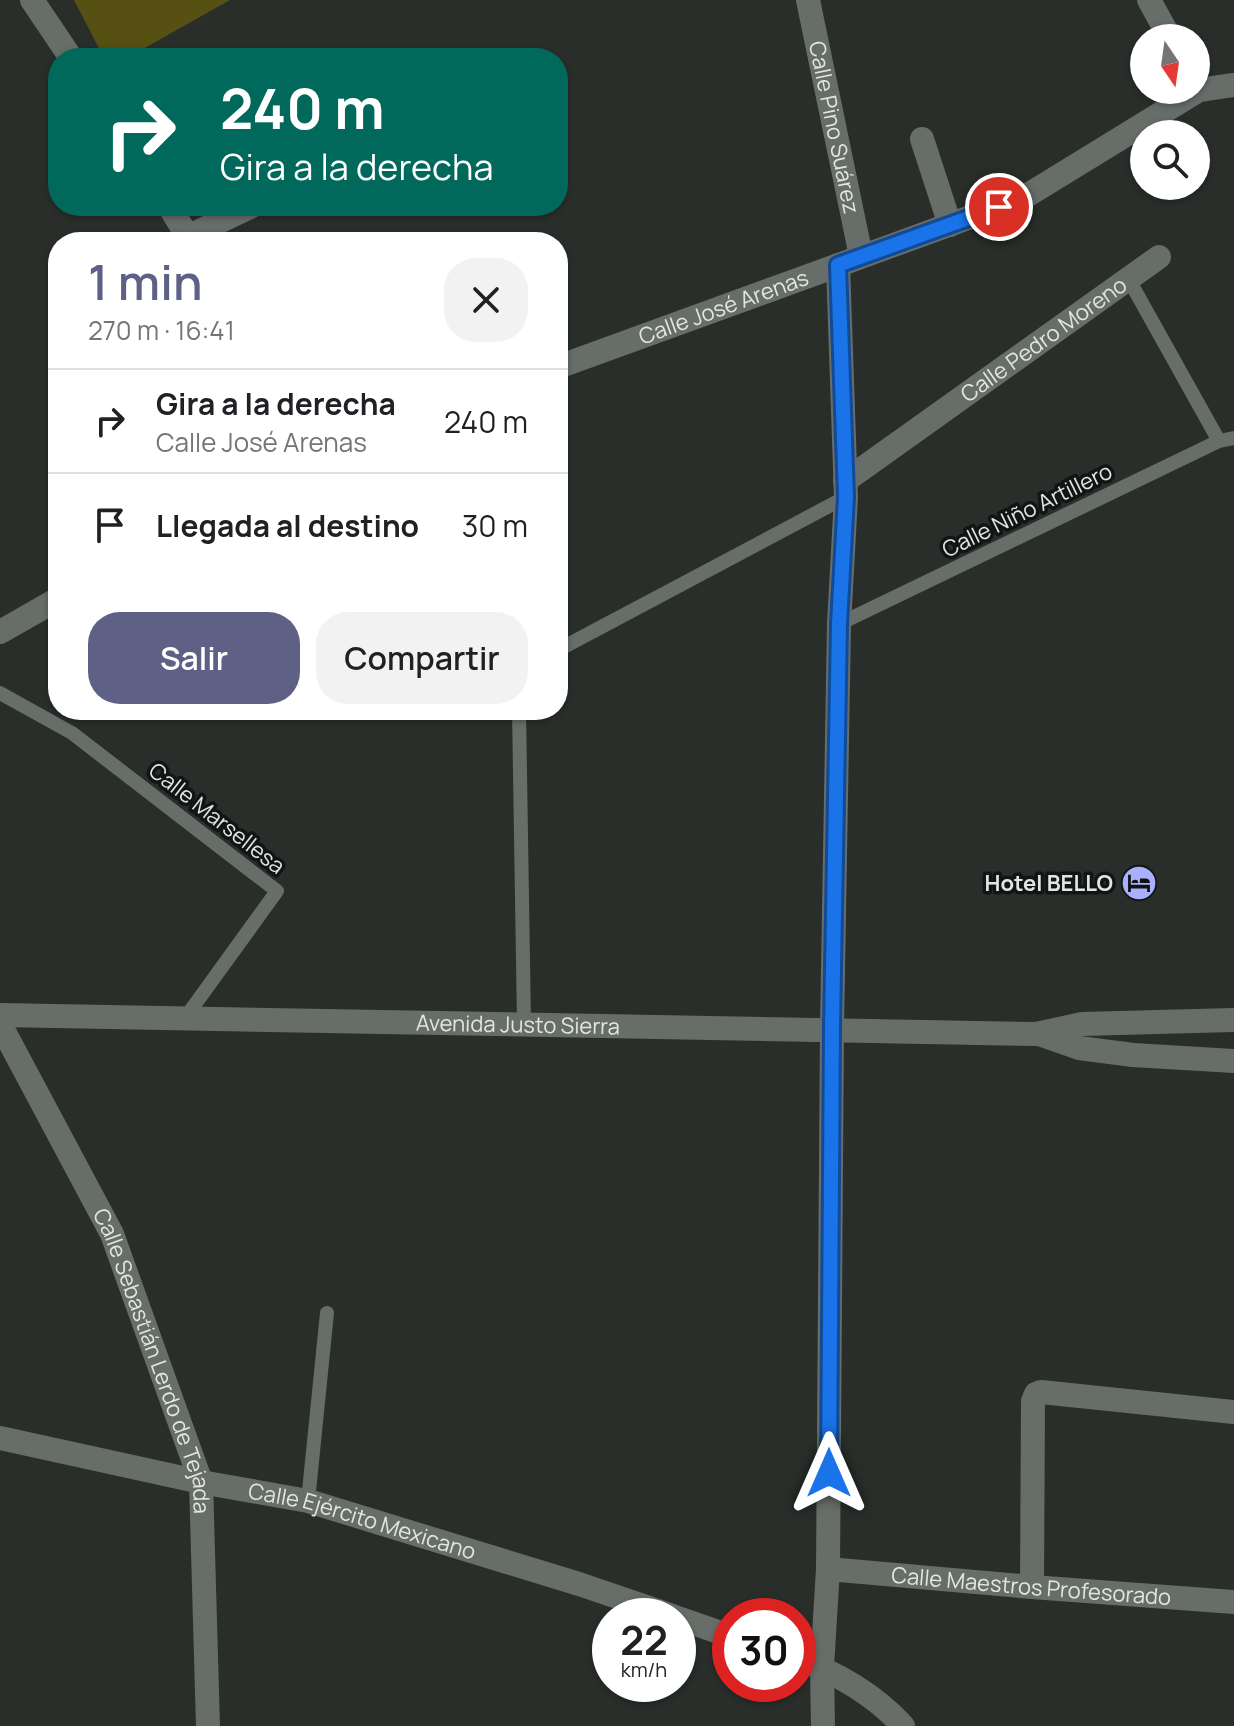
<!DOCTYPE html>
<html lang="es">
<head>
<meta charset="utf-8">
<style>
	:root { --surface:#fff; --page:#f2f2f2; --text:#202124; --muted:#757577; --line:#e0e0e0; --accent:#5e6185 }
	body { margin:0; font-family:Manrope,sans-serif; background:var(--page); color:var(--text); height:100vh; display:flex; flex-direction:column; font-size:30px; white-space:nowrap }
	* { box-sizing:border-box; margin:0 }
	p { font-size:26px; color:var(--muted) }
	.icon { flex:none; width:44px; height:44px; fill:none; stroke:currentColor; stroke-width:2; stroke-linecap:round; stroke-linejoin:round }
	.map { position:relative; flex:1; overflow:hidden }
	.details { position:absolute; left:48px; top:232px; width:520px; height:488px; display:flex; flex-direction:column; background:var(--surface); border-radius:32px; box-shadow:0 2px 6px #0004 }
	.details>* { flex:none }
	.hud { position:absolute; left:48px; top:48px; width:520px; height:168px; border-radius:32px; box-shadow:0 2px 6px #0004; background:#00695c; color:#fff; overflow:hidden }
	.needle { width:52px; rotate:167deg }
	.tools { position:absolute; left:1130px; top:24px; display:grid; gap:16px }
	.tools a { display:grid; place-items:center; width:80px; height:80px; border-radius:50%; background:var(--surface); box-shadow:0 2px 6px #0004; font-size:40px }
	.speed { position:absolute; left:592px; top:1598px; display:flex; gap:16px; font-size:40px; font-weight:700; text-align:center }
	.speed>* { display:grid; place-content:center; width:104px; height:104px; border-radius:50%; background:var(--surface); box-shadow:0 2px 6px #0004; line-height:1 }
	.speed small { font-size:20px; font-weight:400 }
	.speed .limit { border:12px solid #d22; background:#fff; color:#111 }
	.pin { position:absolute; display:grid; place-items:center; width:68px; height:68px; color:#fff; margin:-34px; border:4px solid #fff; border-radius:50%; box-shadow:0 2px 8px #0007 }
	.me { position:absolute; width:88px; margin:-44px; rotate:0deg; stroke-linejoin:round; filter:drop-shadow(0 0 6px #0008) }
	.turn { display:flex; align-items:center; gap:28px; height:168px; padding:0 40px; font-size:36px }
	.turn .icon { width:104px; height:104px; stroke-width:2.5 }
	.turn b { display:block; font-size:56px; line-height:68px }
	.round { display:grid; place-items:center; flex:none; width:84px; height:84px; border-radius:32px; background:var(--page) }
	.head { display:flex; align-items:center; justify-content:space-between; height:136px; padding:0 40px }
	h1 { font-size:48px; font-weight:600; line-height:60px; color:var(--accent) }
	.button { display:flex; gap:16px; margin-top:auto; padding:16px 40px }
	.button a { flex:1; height:92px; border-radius:32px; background:var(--accent); color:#fff; font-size:32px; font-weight:600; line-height:92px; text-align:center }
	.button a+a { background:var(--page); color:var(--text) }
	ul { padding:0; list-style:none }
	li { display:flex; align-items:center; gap:24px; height:104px; padding:0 40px; border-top:2px solid var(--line) }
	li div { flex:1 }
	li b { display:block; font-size:30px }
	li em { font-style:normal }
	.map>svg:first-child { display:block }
	.green { fill:#575013 }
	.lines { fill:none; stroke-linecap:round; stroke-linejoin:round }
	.service { stroke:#676d69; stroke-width:14 }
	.minor { stroke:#676d69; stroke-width:24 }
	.tertiary { stroke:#676d69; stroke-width:24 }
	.route-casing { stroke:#114b97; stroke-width:20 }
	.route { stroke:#1a73e8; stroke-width:14 }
	.labels { text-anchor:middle; stroke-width:7; stroke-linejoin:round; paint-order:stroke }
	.street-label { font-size:22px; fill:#e2e6e3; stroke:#131514 }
	.poi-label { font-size:22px; font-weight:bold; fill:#e2e6e3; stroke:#131514; text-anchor:end }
</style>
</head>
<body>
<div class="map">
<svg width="1234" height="1726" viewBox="0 0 1234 1726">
	<rect width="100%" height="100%" fill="#292e2a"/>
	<polygon class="green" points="74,0 230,0 127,58 104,58"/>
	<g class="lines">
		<g class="service">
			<polyline points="1128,278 1219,441"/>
			<polyline points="839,624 1219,441 1234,438"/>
			<polyline points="558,650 846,497"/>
			<polyline points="0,693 72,733 277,891 185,1018"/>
			<polyline points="519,710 524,1023"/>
			<polyline points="308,1501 327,1313"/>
		</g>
		<g class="minor">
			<polyline points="32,0 71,58"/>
			<path id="s1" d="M808 0 861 256"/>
			<polyline points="1149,0 1170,38"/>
			<polyline points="922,139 950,225"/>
			<polyline points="169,206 191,242"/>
			<polyline points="189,236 252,206"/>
			<path id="s2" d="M558 367 1023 198 1199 90 1234 85"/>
			<path id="s3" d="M845 481 1159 257"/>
			<polyline points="0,632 58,599"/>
			<path id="s4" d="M201 1482 308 1501 579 1584 673 1616"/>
			<path id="s5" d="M828 1569 1032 1587 1234 1602"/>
			<polyline points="1032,1587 1033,1401 1036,1394 1041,1392 1234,1412"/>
			<polyline points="678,1618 730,1636"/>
			<path d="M798 1659C836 1672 876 1696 903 1726"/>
			<polyline points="823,1726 822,1667 828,1569 832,1028 839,624 846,497 838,265"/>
		</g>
		<g class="tertiary">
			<path id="s6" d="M0 1015 1036 1034 1082 1024 1234 1020"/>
			<path id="s7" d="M0 1024 112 1234 201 1482 208 1726"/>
			<polyline points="1039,1034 1079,1048 1133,1055 1234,1061"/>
			<polyline points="0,1438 201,1482"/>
		</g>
	</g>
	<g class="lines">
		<defs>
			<polyline id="route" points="829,1473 832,1028 839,624 846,497 838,265 999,207"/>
		</defs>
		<use href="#route" class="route-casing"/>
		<use href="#route" class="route"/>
	</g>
	<defs>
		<symbol id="hotel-disc" viewBox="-11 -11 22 22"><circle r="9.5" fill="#a9b0fc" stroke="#131514"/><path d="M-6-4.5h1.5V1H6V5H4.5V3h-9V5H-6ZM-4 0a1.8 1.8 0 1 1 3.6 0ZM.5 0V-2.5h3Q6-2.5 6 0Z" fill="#111"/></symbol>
	</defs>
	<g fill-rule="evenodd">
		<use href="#hotel-disc" x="1119" y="863" width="40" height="40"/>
	</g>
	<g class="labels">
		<g class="street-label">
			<text dy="8" stroke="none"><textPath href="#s1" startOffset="130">Calle Pino Suárez</textPath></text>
			<text dy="8" stroke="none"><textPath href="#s2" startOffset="176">Calle José Arenas</textPath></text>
			<text dy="8" stroke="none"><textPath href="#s3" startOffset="244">Calle Pedro Moreno</textPath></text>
			<text transform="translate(1027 510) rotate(-26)" y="8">Calle Niño Artillero</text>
			<text transform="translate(217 818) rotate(38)" y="8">Calle Marsellesa</text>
			<text dy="8" stroke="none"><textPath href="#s6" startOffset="518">Avenida Justo Sierra</textPath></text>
			<text dy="8" stroke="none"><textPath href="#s7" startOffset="372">Calle Sebastián Lerdo de Tejada</textPath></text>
			<text dy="8" stroke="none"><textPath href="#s4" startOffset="166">Calle Ejército Mexicano</textPath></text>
			<text dy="8" stroke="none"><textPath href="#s5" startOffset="204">Calle Maestros Profesorado</textPath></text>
		</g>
		<g class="poi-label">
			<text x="1113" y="891">Hotel BELLO</text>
		</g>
	</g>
</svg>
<div class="tools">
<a><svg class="needle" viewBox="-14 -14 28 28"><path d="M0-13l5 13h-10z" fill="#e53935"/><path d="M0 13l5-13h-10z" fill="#757577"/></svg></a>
<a><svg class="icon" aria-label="search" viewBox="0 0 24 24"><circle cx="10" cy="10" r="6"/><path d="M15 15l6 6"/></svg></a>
</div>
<div class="speed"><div>22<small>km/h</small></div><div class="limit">30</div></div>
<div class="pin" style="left:999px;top:207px;background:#d93025"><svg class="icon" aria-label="arrive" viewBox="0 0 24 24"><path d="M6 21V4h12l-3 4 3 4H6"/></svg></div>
<svg class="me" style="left:829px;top:1473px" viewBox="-20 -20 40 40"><path d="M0-17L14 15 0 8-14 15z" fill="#1a73e8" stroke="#fff" stroke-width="4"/></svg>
<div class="hud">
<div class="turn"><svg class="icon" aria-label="right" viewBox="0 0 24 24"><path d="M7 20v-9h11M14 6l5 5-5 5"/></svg><div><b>240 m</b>Gira a la derecha</div></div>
</div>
<section class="details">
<div class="head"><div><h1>1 min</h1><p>270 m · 16:41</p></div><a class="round"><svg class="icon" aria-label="close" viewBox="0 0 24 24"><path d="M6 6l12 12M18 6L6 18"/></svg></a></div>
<ul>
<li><svg class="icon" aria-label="right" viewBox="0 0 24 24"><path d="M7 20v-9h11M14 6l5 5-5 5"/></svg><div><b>Gira a la derecha</b><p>Calle José Arenas</p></div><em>240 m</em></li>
<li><svg class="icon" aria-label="arrive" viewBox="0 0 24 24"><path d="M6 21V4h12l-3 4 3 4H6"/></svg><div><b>Llegada al destino</b></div><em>30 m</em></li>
</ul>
<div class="button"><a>Salir</a><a>Compartir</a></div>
</section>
</div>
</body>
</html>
